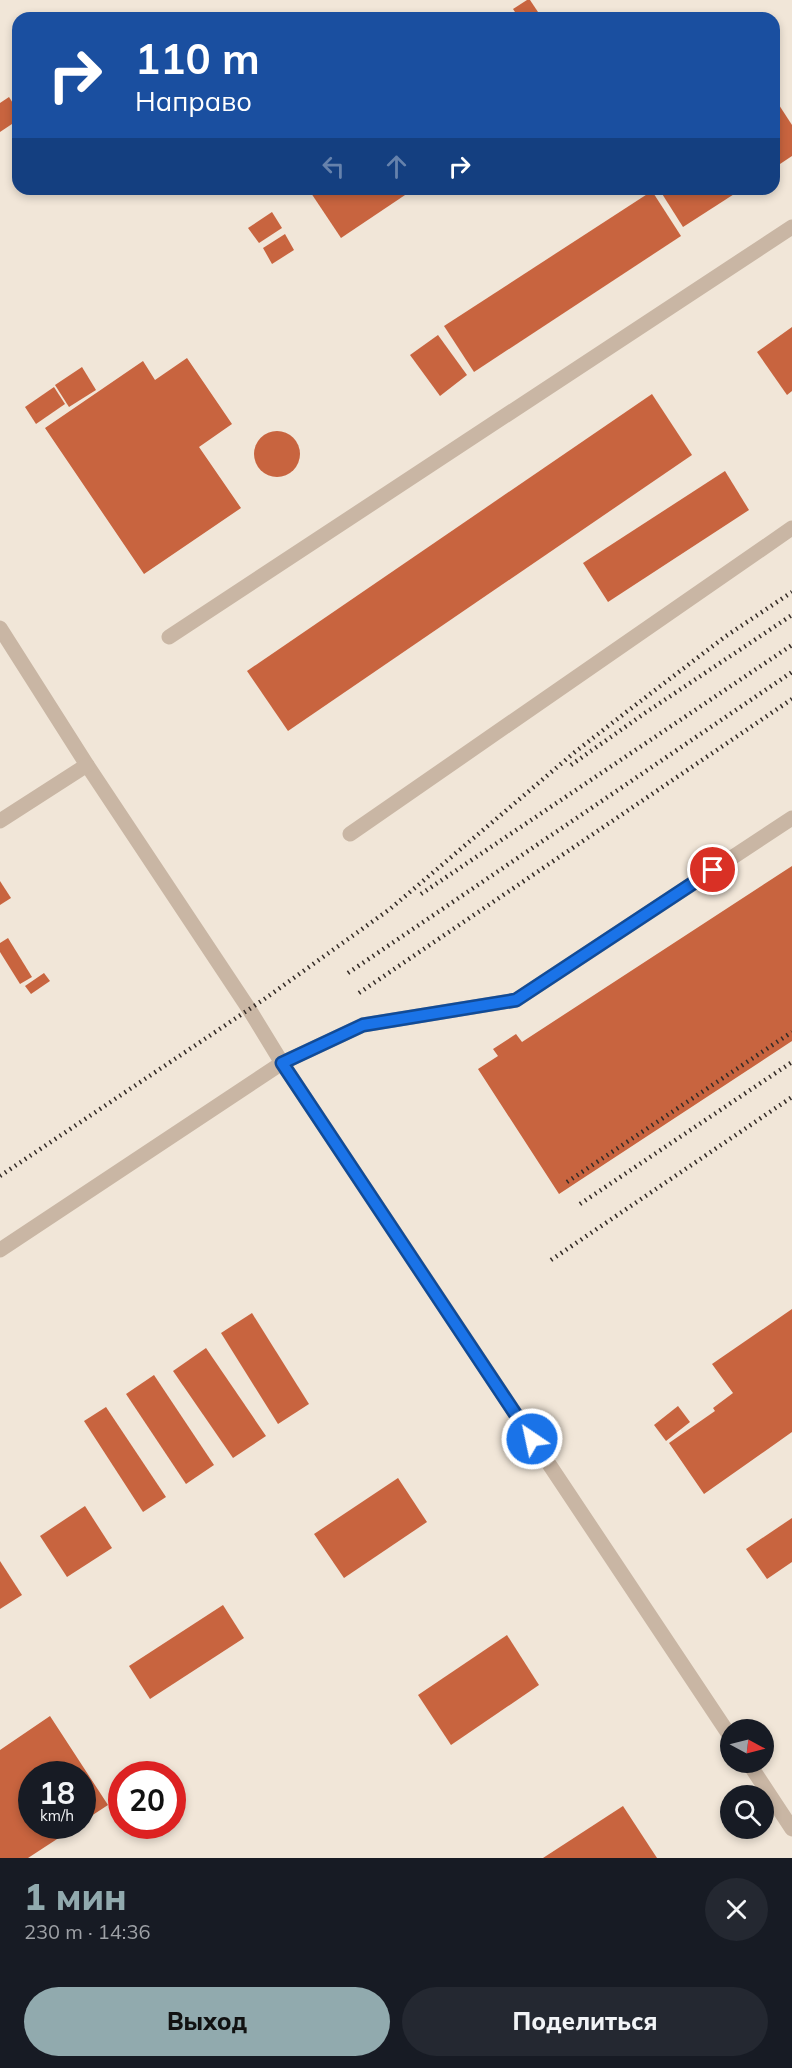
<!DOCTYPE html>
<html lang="ru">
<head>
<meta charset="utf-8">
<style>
	:root { --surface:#171b24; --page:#242831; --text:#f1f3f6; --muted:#9ea1a6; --accent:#91aaae }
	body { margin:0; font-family:Mulish,sans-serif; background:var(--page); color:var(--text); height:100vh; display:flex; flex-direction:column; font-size:22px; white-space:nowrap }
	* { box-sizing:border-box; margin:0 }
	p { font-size:20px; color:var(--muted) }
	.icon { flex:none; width:33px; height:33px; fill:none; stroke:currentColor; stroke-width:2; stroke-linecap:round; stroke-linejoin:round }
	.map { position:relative; height:1858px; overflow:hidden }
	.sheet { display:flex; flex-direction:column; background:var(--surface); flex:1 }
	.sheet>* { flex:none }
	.hud { position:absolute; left:12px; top:12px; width:768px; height:183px; border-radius:18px; box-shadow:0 3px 9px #0003; background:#1a4fa0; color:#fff; overflow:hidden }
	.needle { width:39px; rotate:97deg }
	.controls { position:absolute; left:720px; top:1719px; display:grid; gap:12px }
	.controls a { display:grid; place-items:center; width:54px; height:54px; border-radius:50%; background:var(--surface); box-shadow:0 3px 9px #0003; font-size:30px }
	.speed { position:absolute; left:18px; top:1761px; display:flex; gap:12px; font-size:30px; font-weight:700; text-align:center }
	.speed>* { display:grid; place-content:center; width:78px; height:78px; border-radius:50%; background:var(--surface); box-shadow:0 3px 9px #0003; line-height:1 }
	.speed small { font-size:15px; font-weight:400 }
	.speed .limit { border:9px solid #d22; background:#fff; color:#111 }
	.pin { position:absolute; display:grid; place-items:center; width:51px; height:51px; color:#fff; margin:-26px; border:3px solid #fff; border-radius:50%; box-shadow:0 2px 6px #0007 }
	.me { position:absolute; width:66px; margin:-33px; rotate:326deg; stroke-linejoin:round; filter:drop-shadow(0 0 4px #0008) }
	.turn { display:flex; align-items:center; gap:21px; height:126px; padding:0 24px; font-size:27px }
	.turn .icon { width:78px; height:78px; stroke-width:2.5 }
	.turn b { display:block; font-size:42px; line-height:51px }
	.lanes { display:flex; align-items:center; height:57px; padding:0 24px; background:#0003; justify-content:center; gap:30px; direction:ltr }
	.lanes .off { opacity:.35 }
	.round { display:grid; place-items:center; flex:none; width:63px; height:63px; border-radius:32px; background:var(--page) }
	.summary { display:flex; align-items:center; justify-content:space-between; height:102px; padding:0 24px }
	h1 { font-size:36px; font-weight:800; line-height:45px; color:var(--accent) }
	.cta { display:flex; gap:12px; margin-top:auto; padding:12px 24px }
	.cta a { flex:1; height:69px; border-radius:36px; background:var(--accent); color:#111; font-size:24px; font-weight:800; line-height:69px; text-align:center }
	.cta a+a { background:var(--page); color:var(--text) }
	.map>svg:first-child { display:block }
	.building { fill:#c8643f }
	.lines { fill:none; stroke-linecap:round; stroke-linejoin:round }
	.service { stroke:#c9b6a4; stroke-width:15 }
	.rail { stroke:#342b26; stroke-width:4.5; stroke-dasharray:1.5 4.5; stroke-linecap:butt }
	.route-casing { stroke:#114b97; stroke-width:15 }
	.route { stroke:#1a73e8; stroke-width:10 }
</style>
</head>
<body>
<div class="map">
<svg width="792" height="1858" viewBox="0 0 792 1858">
	<rect width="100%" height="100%" fill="#f1e6d8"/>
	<g class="building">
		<polygon points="527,0 530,0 540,15 537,18 519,18 513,9"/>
		<polygon points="9,97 18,111 18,120 0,132 0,103"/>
		<polygon points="779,105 792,125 792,156 774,168 774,109"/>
		<polygon points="317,189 414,189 341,238 311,193"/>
		<polygon points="659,189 742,189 683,227"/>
		<polygon points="652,191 681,236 474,372 444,326"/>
		<polygon points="272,212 282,228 259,243 248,228"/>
		<polygon points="285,234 294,250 272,264 263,248"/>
		<polygon points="792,327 792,391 787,395 757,352"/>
		<polygon points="438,335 467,375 440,396 410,355"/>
		<polygon points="187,358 232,424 199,447 241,508 144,574 45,428 143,361 155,380"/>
		<polygon points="82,367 96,390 69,407 55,385"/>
		<polygon points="54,387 65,404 36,424 25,407"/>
		<polygon points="652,394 692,455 288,731 247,671"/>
		<circle cx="277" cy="454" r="23"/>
		<polygon points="725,471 749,510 608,602 583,563"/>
		<polygon points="792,866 792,1041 559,1194 478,1069 498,1056 493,1049 516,1034 522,1042"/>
		<polygon points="0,881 11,898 0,905"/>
		<polygon points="8,938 32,977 20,984 0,952 0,943"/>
		<polygon points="44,973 50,981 31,994 25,986"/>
		<polygon points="792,1309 792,1432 704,1494 669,1443 715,1411 713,1408 733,1393 712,1364"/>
		<polygon points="252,1313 309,1404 278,1424 221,1333"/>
		<polygon points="206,1348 266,1436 233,1458 173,1371"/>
		<polygon points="154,1375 214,1465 186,1484 126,1394"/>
		<polygon points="678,1406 690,1422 666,1441 654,1425"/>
		<polygon points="106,1407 166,1497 143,1512 84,1421"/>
		<polygon points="398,1478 427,1522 344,1578 314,1534"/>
		<polygon points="85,1506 112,1548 67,1577 40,1536"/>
		<polygon points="792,1518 792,1562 767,1579 746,1549"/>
		<polygon points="0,1561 22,1595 0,1609"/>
		<polygon points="223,1605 244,1638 150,1699 129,1666"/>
		<polygon points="507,1635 539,1685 451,1745 418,1695"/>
		<polygon points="50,1716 108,1805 82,1822 82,1774 32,1774 32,1826 77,1826 28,1858 0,1858 0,1750"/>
		<polygon points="623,1806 657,1858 543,1858"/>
	</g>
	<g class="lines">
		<g class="service">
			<polyline points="0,628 87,765 249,1009 282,1063 730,1736"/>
			<polyline points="169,637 792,227"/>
			<polyline points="0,821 87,765"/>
			<polyline points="350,834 792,528"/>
			<polyline points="0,1250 282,1063 363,1025 516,1000 792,818"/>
			<polyline points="748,1762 792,1829"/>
		</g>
		<g class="rail">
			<polyline points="571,765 645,713 792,615"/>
			<polyline points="421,894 792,645"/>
			<polyline points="348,973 792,672"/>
			<polyline points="359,993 792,699"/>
			<polyline points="0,1176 263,1000 390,909 575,752 625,713 726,636 792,592"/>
			<polyline points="567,1182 792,1032"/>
			<polyline points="580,1204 792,1062"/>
			<polyline points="551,1260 792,1097"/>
		</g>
	</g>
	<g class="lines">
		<defs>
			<polyline id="route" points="532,1439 282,1063 363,1025 516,1000 713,870"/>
		</defs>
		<use href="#route" class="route-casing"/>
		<use href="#route" class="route"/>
	</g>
</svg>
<div class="controls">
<a><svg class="needle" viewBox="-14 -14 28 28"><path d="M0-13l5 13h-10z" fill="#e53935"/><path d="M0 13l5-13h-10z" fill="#9ea1a6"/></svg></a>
<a><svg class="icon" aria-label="search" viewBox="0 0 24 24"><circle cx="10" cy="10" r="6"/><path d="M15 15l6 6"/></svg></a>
</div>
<div class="speed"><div>18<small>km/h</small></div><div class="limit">20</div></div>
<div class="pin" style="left:713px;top:870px;background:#d93025"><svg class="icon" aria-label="arrive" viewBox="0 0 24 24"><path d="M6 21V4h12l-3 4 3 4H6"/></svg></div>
<svg class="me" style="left:532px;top:1439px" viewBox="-20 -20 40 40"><circle r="17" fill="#1a73e8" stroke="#fff" stroke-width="3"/><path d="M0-11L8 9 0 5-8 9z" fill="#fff"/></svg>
<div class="hud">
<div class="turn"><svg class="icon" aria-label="right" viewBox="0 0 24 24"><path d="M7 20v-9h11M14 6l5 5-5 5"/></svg><div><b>110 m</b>Направо</div></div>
<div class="lanes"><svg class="icon off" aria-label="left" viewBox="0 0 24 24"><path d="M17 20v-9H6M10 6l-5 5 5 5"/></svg><svg class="icon off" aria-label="ahead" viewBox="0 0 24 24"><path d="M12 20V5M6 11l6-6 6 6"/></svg><svg class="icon" aria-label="right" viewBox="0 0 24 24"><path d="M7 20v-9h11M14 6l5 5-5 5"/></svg></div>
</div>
</div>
<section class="sheet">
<div class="summary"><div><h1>1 мин</h1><p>230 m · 14:36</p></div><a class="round"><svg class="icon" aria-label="close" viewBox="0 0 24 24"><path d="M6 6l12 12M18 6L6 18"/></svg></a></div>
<div class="cta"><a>Выход</a><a>Поделиться</a></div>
</section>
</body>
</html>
